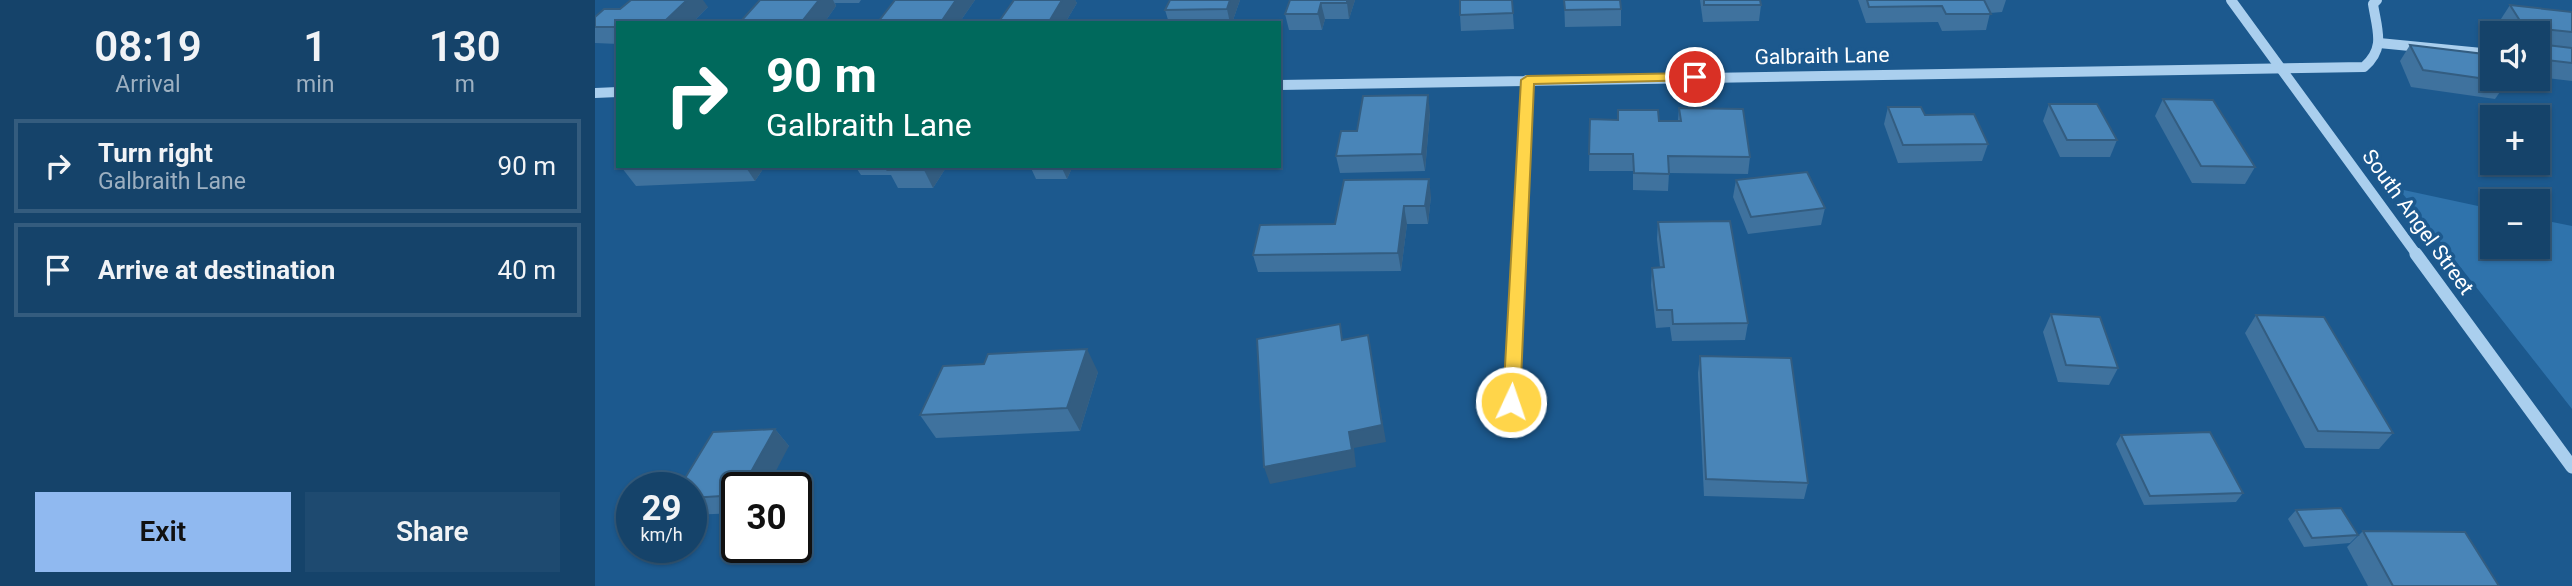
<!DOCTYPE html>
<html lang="en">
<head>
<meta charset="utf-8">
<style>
	:root { --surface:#15436a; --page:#1e4a70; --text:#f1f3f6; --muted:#9db0c1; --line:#345c7e; --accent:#90b9f0 }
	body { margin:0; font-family:Roboto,sans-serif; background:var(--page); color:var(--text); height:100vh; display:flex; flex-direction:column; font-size:26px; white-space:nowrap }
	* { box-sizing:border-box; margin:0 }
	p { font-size:23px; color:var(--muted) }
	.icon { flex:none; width:38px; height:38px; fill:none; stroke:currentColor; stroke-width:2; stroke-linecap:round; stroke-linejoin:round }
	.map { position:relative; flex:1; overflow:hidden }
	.side { display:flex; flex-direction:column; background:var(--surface); width:595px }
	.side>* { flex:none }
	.guide { position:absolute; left:21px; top:21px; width:665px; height:147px; border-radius:0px; box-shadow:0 2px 5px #0004,0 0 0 2px var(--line); background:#00695c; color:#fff; overflow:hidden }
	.tools { position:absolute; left:1885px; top:21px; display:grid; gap:14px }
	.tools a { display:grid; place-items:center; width:70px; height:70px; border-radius:0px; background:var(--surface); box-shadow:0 2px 5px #0004,0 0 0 2px var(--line); font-size:35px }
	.speed { position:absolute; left:21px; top:472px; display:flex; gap:14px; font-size:35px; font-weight:700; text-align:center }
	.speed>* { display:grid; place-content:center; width:91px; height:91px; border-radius:50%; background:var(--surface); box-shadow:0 2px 5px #0004,0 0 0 2px var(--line); line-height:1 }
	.speed small { font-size:18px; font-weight:400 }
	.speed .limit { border:4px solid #111; border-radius:10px; background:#fff; color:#111 }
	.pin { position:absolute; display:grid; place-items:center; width:60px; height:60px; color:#fff; margin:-30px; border:4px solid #fff; border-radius:50%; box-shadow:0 2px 7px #0007 }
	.me { position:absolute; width:77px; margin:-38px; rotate:3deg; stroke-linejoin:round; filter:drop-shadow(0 0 5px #0008) }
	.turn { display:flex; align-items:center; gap:24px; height:147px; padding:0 35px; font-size:32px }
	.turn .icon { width:91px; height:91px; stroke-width:2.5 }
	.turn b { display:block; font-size:49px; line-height:60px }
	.eta { display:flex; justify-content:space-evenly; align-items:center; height:119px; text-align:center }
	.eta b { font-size:42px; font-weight:600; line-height:49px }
	.button { display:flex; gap:14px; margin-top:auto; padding:14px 35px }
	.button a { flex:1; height:80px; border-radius:0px; background:var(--accent); color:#111; font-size:28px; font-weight:600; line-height:80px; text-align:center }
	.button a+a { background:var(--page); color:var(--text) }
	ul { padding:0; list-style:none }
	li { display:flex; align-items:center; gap:21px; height:94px; margin:0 14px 10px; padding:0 21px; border:4px solid var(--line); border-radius:0px }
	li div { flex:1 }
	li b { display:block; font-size:26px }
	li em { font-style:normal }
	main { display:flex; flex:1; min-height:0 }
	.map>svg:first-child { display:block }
	.green { fill:#2f73ac }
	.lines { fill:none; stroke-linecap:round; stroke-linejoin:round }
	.minor-far1 { stroke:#aacfee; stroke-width:10 }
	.minor { stroke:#aacfee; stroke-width:13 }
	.wall { fill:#3f729e }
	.shaded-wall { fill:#335d81 }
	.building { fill:#4985b8; stroke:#335d81; stroke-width:2 }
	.route { fill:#ffd54a; stroke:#a68a30; stroke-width:2 }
	.labels { text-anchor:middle; stroke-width:7; stroke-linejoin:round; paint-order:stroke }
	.street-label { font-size:21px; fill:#fff; stroke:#1c598e }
</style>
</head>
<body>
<main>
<section class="side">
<div class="eta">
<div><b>08:19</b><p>Arrival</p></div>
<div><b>1</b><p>min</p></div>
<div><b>130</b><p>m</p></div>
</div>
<ul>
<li><svg class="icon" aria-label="right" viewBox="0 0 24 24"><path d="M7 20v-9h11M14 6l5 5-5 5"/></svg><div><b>Turn right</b><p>Galbraith Lane</p></div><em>90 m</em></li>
<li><svg class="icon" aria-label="arrive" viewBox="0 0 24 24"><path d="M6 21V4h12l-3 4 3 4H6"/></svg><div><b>Arrive at destination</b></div><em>40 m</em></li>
</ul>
<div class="button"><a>Exit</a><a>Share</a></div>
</section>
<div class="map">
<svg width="1977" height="586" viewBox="0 0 1977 586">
	<rect width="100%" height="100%" fill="#1c598e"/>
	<polygon class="green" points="1804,189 1897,209 1897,247 1942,247 1943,219 1977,226 1977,409"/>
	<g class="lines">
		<g class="minor-far1">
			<polyline points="1636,0 1822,255"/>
			<polyline points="1784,43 1897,54"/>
			<path d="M684 85 1769 67C1791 48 1782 30 1778 4L1782 0"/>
			<polyline points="0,93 23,92"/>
			<polyline points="923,255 932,80"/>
		</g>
		<g class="minor">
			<polyline points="1821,254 1977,467"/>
			<polyline points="916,402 923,254"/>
		</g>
	</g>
	<g class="wall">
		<polygon points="165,0 266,0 264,3 240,3 241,6 229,23 147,23 146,21"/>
		<polygon points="300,0 380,0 364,23 283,23"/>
		<polygon points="419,0 480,0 482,3 470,23 406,23 405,20"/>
		<polygon points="645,0 637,23 574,23 570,10"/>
		<polygon points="695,0 760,0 754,19 730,19 727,30 694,30 690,14"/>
		<polygon points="917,0 919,29 866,31 865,15"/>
		<polygon points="969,0 1026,9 1026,26 970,27"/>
		<polygon points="1105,0 1165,0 1166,5 1164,21 1108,22"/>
		<polygon points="1263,0 1411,0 1407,12 1395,13 1391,30 1347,31 1343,22 1271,23"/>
		<polygon points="1915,5 1977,12 1977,81 1942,77 1942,33 1911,33 1904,22"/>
		<polygon points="113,7 97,23 23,23 23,44 0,43 0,17"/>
		<polygon points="1815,45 1912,82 1900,99 1816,87 1805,61"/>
		<polygon points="1568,99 1660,167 1650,184 1597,183 1560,116"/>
		<polygon points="1454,104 1522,140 1515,157 1465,157 1448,121"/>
		<polygon points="1293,107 1330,115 1393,144 1387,161 1303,163 1289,124"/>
		<polygon points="1084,108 1155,157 1153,174 1074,173 1073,191 1038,190 1038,171 994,171 995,119 1083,121"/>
		<polygon points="835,112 830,171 745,173 741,156 762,131"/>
		<polygon points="29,166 170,166 160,181 41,186 27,168"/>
		<polygon points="260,166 352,166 338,188 303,188 296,175 266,175"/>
		<polygon points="435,166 534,166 534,168 477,168 472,179 441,179"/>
		<polygon points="1141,180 1230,208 1226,225 1153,234 1138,197"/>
		<polygon points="836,196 833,224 812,224 806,271 663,272 658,255 740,224"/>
		<polygon points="1063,222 1153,323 1150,340 1077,341 1075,327 1061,328 1056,285 1057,268 1065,267 1062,239"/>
		<polygon points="1456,314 1523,368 1514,385 1463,382 1448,332"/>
		<polygon points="1661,315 1798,433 1784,449 1710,448 1650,333"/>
		<polygon points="1105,356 1213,483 1209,499 1109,496 1103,373"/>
		<polygon points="503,372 485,431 341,438 325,415"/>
		<polygon points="180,429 194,446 142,488 142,513 96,515 96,488"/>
		<polygon points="1526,435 1648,493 1641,502 1549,505 1521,444"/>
		<polygon points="1701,510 1763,535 1755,543 1709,547 1693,519"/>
		<polygon points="1768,531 1904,586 1773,586 1752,547"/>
	</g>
	<g class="shaded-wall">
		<polygon points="92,0 108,0 113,7 97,23 73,23 71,20"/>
		<polygon points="224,0 238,0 241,6 229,23 210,23 208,20"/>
		<polygon points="361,0 380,0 364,23 346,23 346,22"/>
		<polygon points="467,0 480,0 482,3 470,23 456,23 455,20"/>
		<polygon points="635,0 645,0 637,23 635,23 632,9"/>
		<polygon points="752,0 760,0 754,19 752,3"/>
		<polygon points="726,3 730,19 727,30 723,14"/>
		<polygon points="833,95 835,112 830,171 827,154"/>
		<polygon points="150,166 170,166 160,181"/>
		<polygon points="331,166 352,166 338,188 329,170"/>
		<polygon points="466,166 477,166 477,168 472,179"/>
		<polygon points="834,179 836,196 833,224 830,206"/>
		<polygon points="809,206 812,224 806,271 803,253"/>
		<polygon points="773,335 791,442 759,448 761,467 675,484 669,467"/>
		<polygon points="492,349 503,372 485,431 472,408"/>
		<polygon points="180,429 194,446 172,488 147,488"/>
	</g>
	<g class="building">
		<polygon points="36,0 92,0 71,20 44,20 41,23 23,23 23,27 0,27 0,17 9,9 25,9"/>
		<polygon points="165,0 224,0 208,20 146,21"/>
		<polygon points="300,0 361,0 346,22 283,22"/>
		<polygon points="419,0 467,0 455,20 405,20"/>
		<polygon points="575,0 635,0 632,9 570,10"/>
		<polygon points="695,0 752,0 752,3 726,3 723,14 690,14"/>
		<polygon points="865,0 917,0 918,13 865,15"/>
		<polygon points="969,0 1025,0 1026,9 970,10"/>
		<polygon points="1109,0 1165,0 1166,5 1109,5"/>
		<polygon points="1272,0 1389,0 1396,14 1351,14 1347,6 1274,7"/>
		<polygon points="1915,5 1977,12 1977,32 1929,27"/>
		<polygon points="1942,44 1977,48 1977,63 1942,59"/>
		<polygon points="1815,45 1897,55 1897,79 1910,79 1912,82 1828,70"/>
		<polygon points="833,95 827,154 741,156 746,131 762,131 768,96"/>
		<polygon points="1568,99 1618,100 1660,167 1606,166"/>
		<polygon points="1454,104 1502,104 1522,140 1472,140"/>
		<polygon points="1293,107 1326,107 1330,115 1379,114 1393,144 1308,145"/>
		<polygon points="1084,108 1148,109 1155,157 1073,156 1074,174 1039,173 1038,154 994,154 995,119 1023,120 1023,110 1063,110 1064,121 1086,121"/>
		<polygon points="29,166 80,166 27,168"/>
		<polygon points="296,166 331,166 329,170 293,170"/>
		<polygon points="1212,172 1230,208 1156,217 1141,180"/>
		<polygon points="834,179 830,206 809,206 803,253 658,255 665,225 740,224 749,180"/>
		<polygon points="1135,221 1153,323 1078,324 1077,310 1062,310 1057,268 1069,267 1063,222"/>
		<polygon points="1456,314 1505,317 1523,368 1471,365"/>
		<polygon points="1661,315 1729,317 1798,433 1723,431"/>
		<polygon points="745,324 747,340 773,335 787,425 754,432 757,450 669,467 662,339"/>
		<polygon points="492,349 472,408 325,415 348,366 389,364 393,354"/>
		<polygon points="1105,356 1196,358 1213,483 1111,479"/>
		<polygon points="180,429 147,488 142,488 142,495 96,498 96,488 84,488 118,432"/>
		<polygon points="1615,432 1648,493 1555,496 1526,435"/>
		<polygon points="1746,508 1763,535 1717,538 1701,510"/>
		<polygon points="1768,531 1870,532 1904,586 1798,586"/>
	</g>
	<polygon class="route" points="1100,73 1104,74 1104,80 939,84 925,402 922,407 910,407 908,402 926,80 932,76"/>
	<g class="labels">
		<g class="street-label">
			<text transform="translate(1227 56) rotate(-1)" y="7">Galbraith Lane</text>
			<text transform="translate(1823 222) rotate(54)" y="7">South Angel Street</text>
		</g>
	</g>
</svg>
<div class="tools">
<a><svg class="icon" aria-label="sound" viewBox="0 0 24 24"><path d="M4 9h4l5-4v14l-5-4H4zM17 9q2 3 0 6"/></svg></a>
<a>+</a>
<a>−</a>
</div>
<div class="speed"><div>29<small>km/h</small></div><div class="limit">30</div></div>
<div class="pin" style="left:1100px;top:77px;background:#d93025"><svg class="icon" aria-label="arrive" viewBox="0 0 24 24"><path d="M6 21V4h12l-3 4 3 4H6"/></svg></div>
<svg class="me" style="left:916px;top:402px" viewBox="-20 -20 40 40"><circle r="17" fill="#ffd54a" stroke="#fff" stroke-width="3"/><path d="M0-11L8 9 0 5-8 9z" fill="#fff"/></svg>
<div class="guide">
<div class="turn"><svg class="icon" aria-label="right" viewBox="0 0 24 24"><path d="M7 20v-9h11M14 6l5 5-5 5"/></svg><div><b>90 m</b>Galbraith Lane</div></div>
</div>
</div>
</main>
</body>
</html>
